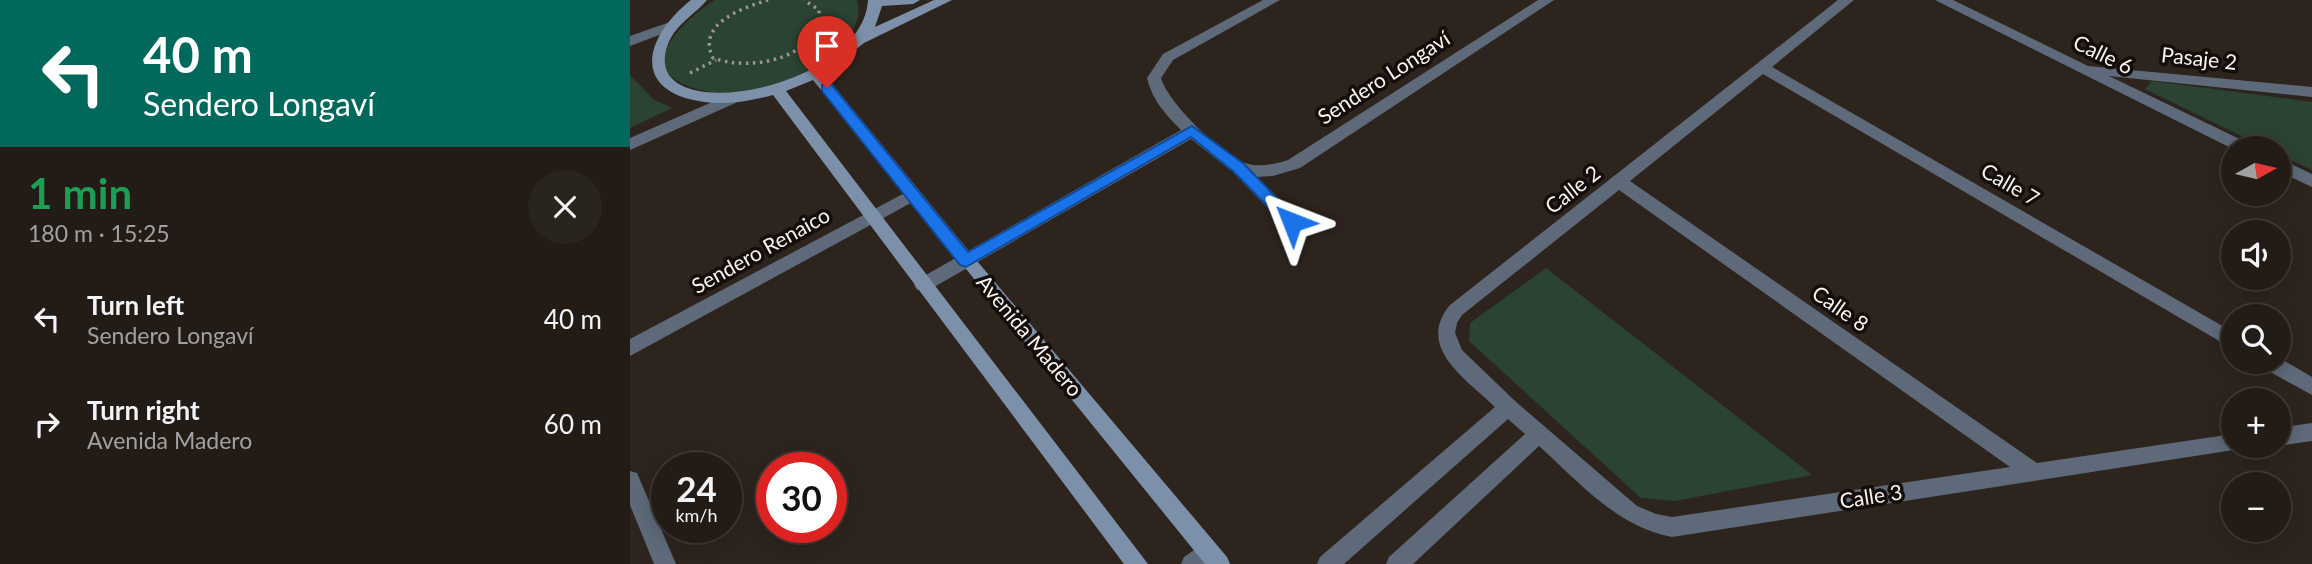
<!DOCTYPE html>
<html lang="en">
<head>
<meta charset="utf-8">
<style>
	:root { --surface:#221b16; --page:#2a241f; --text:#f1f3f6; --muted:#a2a1a1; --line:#3f3935 }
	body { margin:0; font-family:Lato,sans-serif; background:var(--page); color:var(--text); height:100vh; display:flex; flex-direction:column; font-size:26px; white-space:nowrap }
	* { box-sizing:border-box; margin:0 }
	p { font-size:23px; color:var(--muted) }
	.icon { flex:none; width:38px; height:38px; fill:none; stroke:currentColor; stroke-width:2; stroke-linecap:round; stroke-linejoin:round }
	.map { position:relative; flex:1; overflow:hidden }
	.sheet { display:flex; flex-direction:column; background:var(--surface); width:630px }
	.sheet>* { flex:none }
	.top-card { background:#00695c; color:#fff; overflow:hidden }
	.needle { width:46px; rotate:82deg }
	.controls { position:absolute; left:1591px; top:136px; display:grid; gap:14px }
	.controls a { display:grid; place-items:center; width:70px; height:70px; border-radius:50%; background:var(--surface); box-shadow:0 4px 18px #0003,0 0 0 2px var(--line); font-size:35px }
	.speed { position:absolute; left:21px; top:452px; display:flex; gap:14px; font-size:35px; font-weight:700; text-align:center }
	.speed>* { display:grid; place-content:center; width:91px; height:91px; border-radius:50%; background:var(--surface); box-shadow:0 4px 18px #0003,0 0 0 2px var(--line); line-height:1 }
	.speed small { font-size:18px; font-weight:400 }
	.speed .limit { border:10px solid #d22; background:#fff; color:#111 }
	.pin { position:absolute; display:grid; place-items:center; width:60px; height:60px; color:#fff; margin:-72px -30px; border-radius:50% 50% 50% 0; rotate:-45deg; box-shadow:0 0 7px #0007 }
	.pin .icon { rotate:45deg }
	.me { position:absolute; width:77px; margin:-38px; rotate:315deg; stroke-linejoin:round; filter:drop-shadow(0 0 5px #0008) }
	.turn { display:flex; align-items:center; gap:24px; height:147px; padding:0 28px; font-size:32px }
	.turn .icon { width:91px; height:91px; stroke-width:2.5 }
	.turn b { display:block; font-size:49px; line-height:60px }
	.round { display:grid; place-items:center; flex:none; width:74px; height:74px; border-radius:37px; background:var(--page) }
	.headline { display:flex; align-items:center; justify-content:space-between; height:119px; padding:0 28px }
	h1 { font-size:42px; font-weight:700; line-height:52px; color:#1e9e55 }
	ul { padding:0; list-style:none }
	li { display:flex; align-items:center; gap:21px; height:105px; padding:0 28px }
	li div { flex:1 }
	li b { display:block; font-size:26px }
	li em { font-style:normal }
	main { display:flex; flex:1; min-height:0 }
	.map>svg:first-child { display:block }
	.green { fill:#2b4332 }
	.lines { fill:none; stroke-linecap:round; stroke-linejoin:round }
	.path { stroke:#9e9590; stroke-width:3.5; stroke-dasharray:2.5 4.5; stroke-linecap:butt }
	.street { fill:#5e6a79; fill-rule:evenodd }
	.secondary { fill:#7c91a9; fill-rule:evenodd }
	.route { fill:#1a73e8; stroke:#114b97; stroke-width:2 }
	.labels { text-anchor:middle; stroke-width:7; stroke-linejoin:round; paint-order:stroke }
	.street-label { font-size:21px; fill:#faf3ee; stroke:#130e0b }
</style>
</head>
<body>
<main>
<section class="sheet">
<div class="top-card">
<div class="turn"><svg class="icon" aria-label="left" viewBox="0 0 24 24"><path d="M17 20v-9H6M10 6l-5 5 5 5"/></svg><div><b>40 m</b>Sendero Longaví</div></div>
</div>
<div class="headline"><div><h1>1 min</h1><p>180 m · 15:25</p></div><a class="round"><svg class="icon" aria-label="close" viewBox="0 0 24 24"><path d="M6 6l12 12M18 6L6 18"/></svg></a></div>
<ul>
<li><svg class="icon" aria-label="left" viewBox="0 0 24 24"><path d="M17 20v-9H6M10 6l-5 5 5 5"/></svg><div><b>Turn left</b><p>Sendero Longaví</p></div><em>40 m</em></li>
<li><svg class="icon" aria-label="right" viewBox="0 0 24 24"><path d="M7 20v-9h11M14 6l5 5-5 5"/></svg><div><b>Turn right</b><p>Avenida Madero</p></div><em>60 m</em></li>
</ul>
</section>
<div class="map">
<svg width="1682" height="564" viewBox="0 0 1682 564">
	<rect width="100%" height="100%" fill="#2e241e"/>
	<g class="green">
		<path d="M85 0H227C232 17 224 32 212 44 178 80 106 106 58 86 2 65 59 16 85 0Z"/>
		<polygon points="0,75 23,99 42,108 0,128"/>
		<polygon points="1522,81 1682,102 1682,170 1649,154 1648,149 1638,149 1515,89"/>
		<polygon points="916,268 1182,475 1045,501 1011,498 839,341 840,323"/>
	</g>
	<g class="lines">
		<g class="path">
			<path d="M138 0C112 8 66 24 83 58 120 72 191 59 189 10L174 0"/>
			<polyline points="60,73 86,60"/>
		</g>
		<g class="street">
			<path d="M633 0H650L543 60 531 78C538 103 591 154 615 163 628 168 646 164 658 160L908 0H924L670 168 643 176 627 177 668 217 670 222 668 227H656L603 172 561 139 299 290H287L284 285 287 280 551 130C536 115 522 100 517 78L533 54Z"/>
			<path d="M1208 0H1224L1142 67 1603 332V349L1133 74 1000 181 1407 463 1603 434V446H1611L1610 449 1042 537C987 527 949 482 909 446L783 564H756L759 557 895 434 878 419 714 564H687L690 557 865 407C836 379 785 347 820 305ZM989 190 1380 467 1042 517 1026 514 1007 506 885 401 832 350 825 333 827 323 832 315Z"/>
			<polygon points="1305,0 1323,0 1458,66 1682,87 1682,97 1479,76 1622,145 1624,149 1603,149"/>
			<polygon points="40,22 45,23 45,29 0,46 0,36"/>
			<polygon points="105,92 112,97 110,101 0,150 0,138"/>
			<polygon points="1648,158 1682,174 1682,187 1648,171"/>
			<polygon points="284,188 292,194 290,198 0,356 0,339"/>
			<polygon points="1648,357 1682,377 1682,395 1633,368 1631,362 1648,362"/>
			<polygon points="1682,423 1682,441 1648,446 1648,428"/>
			<polygon points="0,471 7,473 46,564 24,564 0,505"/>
			<polygon points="577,541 585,544 588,551 578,564 551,564 554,557"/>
		</g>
		<path class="secondary" d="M61 0H77C64 15 46 24 38 44 5 131 233 92 238 0H290L283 4 252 6 245 27 304 0H322L234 43 194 74 342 255 597 557 600 564H575L183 80 156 91 518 564H494L143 95C121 101 97 105 74 102 0 92 14 37 61 0Z"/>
	</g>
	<polygon class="route" points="197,83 202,85 338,252 562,126 614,164 670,222 662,228 657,226 604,172 561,137 336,267 330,265 192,91 192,85"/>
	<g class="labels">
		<g class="street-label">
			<text transform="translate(1473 55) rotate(26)" y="7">Calle 6</text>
			<text transform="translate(1569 59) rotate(6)" y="7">Pasaje 2</text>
			<text transform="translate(754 78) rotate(-33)" y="7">Sendero Longaví</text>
			<text transform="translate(1380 185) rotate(30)" y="7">Calle 7</text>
			<text transform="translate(943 190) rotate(-38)" y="7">Calle 2</text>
			<text transform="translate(131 251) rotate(-29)" y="7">Sendero Renaico</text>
			<text transform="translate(1210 309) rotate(35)" y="7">Calle 8</text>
			<text transform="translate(399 336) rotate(50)" y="7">Avenida Madero</text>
			<text transform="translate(1241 497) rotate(-9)" y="7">Calle 3</text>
		</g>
	</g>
</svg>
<div class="controls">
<a><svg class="needle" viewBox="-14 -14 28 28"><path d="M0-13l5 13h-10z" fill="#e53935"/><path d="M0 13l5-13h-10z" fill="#a2a1a1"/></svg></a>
<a><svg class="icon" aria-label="sound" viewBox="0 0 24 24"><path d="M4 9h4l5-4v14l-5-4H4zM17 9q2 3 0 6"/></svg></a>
<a><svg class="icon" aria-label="search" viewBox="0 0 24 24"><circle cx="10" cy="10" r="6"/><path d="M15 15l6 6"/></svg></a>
<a>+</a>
<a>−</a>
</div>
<div class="speed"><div>24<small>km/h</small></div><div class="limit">30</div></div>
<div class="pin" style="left:197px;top:88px;background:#d93025"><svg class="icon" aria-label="arrive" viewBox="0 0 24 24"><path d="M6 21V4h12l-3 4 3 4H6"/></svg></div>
<svg class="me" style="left:662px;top:222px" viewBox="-20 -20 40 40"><path d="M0-17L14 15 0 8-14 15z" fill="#1a73e8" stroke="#fff" stroke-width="4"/></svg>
</div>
</main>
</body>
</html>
